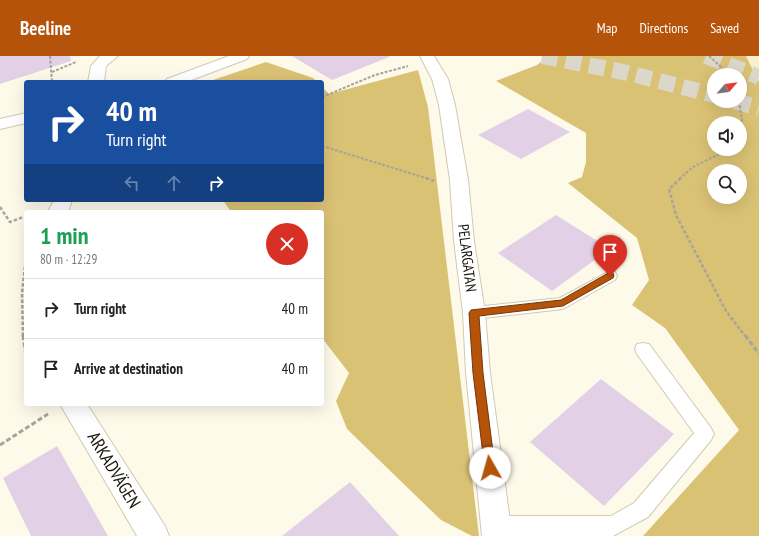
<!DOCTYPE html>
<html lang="en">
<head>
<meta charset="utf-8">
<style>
	:root { --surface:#fff; --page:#f2f2f2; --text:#222; --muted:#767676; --line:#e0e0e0; --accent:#b45309 }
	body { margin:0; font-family:"PT Sans Narrow",sans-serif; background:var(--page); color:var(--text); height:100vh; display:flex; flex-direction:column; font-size:15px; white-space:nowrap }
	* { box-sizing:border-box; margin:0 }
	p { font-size:13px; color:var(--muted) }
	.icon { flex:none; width:22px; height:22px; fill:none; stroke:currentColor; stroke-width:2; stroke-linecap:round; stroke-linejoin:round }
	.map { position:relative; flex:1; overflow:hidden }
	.drawer { position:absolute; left:24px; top:154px; width:300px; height:196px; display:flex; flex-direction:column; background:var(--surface); border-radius:4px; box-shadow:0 4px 16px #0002 }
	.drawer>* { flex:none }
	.top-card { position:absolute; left:24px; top:24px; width:300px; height:122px; border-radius:4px; box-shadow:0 4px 16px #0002; background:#1a4fa0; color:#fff; overflow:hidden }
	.needle { width:26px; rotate:62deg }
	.fabs { position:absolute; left:707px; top:12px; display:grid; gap:8px }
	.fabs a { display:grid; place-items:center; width:40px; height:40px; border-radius:50%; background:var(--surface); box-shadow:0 4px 16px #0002; font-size:20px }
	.pin { position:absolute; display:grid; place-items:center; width:34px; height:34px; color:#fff; margin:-41px -17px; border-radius:50% 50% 50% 0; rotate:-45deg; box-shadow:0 0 4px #0007 }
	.pin .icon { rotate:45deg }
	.me { position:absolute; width:44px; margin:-22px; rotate:353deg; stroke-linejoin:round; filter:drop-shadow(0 0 3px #0008) }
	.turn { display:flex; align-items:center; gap:14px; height:84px; padding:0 16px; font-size:18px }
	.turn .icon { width:52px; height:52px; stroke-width:2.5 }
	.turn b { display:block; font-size:28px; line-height:34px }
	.lanes { display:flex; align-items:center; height:38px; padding:0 16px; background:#0003; justify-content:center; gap:20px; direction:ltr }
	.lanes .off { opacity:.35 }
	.round { display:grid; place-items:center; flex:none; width:42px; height:42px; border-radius:21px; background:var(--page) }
	.summary { display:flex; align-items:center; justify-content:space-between; height:68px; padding:0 16px }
	h1 { font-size:24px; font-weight:700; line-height:30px; color:#1e9e55 }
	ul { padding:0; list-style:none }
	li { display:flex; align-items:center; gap:12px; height:60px; padding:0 16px; border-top:1px solid var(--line) }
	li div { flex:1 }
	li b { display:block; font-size:15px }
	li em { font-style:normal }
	header { display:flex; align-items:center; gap:24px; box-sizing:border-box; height:56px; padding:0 20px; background:var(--accent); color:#fff }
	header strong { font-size:19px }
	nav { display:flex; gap:22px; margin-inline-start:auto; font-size:14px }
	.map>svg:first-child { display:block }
	.built { fill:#faf0ce }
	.forest { fill:#dac275; fill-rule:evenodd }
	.building { fill:#e2d0e6 }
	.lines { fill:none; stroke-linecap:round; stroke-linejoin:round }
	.motorway-tunnel { stroke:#dcd8c9; stroke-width:16; stroke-dasharray:16 8; stroke-linecap:butt }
	.service-casing { stroke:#d1c9b0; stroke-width:2 }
	.minor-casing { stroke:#d1c9b0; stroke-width:2 }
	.path-far2 { stroke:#a8a497; stroke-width:2; stroke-dasharray:3 1.5; stroke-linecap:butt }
	.path-far1 { stroke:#a8a497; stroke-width:2.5; stroke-dasharray:3.5 2; stroke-linecap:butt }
	.path { stroke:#a8a497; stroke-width:3; stroke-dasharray:5 2.5; stroke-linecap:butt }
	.service { fill:#fff; fill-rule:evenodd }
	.minor { fill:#fff; fill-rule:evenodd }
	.route { fill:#b45309; stroke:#753606 }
	.labels { text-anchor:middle; stroke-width:3.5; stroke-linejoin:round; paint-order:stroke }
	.street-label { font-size:15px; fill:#19170d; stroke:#fff }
	.near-street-label { font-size:18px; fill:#19170d; stroke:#fff }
</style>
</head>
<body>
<header>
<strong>Beeline</strong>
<nav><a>Map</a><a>Directions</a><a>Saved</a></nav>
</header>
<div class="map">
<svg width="759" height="480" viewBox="0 0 759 480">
	<rect width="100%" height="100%" fill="#fefaea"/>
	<polygon class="built" points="746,0 759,0 759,26"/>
	<g class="forest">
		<path d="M548 0H746L759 26V480H643L739 374 665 272 632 249 649 224 637 182 568 127 582 121 586 106V77L496 25 537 9ZM714 19H740V45H714ZM714 67H740V93H714ZM714 115H740V141H714Z"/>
		<polygon points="266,6 313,22 317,26 210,25"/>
		<polygon points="418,14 428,51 479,480 472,480 441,464 347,373 336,345 349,317 322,282 322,156 231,156 223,144 322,144 322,31 329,38"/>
	</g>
	<g class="building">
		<polygon points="0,0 70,0 71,5 0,28"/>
		<polygon points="292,0 389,0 389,1 332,24"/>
		<polygon points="528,53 570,76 521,103 478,79"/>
		<polygon points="556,159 610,193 552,235 498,197"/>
		<polygon points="601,323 674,378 604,450 530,386"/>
		<polygon points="57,390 108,480 31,480 3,422"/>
		<polygon points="350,426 399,480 282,480"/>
	</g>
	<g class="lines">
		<g class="motorway-tunnel">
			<polyline points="542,0 628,17 714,39"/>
			<polyline points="706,0 759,21"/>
			<polyline points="735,45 759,52"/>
		</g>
		<defs>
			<g id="service">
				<polygon points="610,215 615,216 617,220 615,224 563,253 474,263 469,261 466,257 469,253 474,251 560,242"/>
				<polygon points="643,287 649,288 711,372 714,378 711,384 648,461 613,480 496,480 489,477 486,470 489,463 496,460 611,460 634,447 694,377 637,298 635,293 637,288"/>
			</g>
			<g id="minor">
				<polygon points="100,0 118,0 106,10 104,26 88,26 91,10"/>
				<polygon points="229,0 249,0 247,3 186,26 164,26 167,23"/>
				<polygon points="420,0 434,0 448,23 455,49 468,124 474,185 485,257 490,317 512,480 482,480 466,317 463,257 454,185 450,124 439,49 432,23"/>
				<polygon points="26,57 26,67 0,73 0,63"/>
				<polygon points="54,144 72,144 68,156 48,156"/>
				<polygon points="60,348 87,348 165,470 169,480 137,480"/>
			</g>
		</defs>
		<use href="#service" class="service-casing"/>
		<use href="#minor" class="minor-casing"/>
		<g class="path-far2">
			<polyline points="50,0 52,26"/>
			<polyline points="709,0 730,19"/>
			<polyline points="52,16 76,6"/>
			<polyline points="322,41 375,19 408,10"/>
			<polyline points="739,45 745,85 740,87"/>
			<polyline points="322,90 429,123"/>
			<polyline points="679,123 693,111 729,93"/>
		</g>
		<g class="path-far1">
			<polyline points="426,122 434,125"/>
			<polyline points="681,122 669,133 676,159 726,255 745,280"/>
			<polyline points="0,151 10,166 26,160"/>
			<polyline points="23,280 22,237 26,201"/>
		</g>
		<g class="path">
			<polyline points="23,279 26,300"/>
			<polyline points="745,279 759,298"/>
			<polyline points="0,389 48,358"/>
		</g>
		<use href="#service" class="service"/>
		<use href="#minor" class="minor"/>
	</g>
	<polygon class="route" points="610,216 613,217 614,220 613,222 563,250 479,260 483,317 495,412 494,415 490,417 485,415 473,317 469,257 471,254 561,244"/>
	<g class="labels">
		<g class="street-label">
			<text transform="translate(467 202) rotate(83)" y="5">PELARGATAN</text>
		</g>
		<g class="near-street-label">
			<text transform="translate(114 414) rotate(59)" y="6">ARKADVÄGEN</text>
		</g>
	</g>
</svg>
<div class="fabs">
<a><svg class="needle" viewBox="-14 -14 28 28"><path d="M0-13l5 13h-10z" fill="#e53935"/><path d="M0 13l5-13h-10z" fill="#767676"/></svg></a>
<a><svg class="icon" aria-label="sound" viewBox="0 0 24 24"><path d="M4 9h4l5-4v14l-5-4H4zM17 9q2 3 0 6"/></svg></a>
<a><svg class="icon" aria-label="search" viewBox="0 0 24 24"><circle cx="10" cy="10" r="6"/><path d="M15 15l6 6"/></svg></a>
</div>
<div class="pin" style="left:610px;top:220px;background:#d93025"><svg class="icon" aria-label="arrive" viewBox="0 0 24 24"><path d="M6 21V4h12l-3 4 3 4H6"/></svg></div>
<svg class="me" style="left:490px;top:412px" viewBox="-20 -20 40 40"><circle r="19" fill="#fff"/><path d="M0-13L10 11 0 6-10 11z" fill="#b45309"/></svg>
<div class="top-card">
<div class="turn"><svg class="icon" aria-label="right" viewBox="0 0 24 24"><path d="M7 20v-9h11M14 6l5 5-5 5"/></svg><div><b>40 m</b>Turn right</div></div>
<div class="lanes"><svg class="icon off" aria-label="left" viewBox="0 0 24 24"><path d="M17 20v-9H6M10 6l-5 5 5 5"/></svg><svg class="icon off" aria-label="ahead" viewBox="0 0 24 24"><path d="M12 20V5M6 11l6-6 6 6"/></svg><svg class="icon" aria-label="right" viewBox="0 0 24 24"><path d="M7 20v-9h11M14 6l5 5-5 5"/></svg></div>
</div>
<section class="drawer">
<div class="summary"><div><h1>1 min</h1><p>80 m · 12:29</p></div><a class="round" style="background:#d93025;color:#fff"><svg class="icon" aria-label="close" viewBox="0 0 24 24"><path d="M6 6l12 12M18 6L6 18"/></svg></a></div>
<ul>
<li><svg class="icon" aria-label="right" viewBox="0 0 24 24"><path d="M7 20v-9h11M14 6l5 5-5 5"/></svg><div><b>Turn right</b></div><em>40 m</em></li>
<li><svg class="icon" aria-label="arrive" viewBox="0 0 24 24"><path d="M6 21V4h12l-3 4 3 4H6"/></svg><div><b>Arrive at destination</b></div><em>40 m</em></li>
</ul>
</section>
</div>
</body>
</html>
